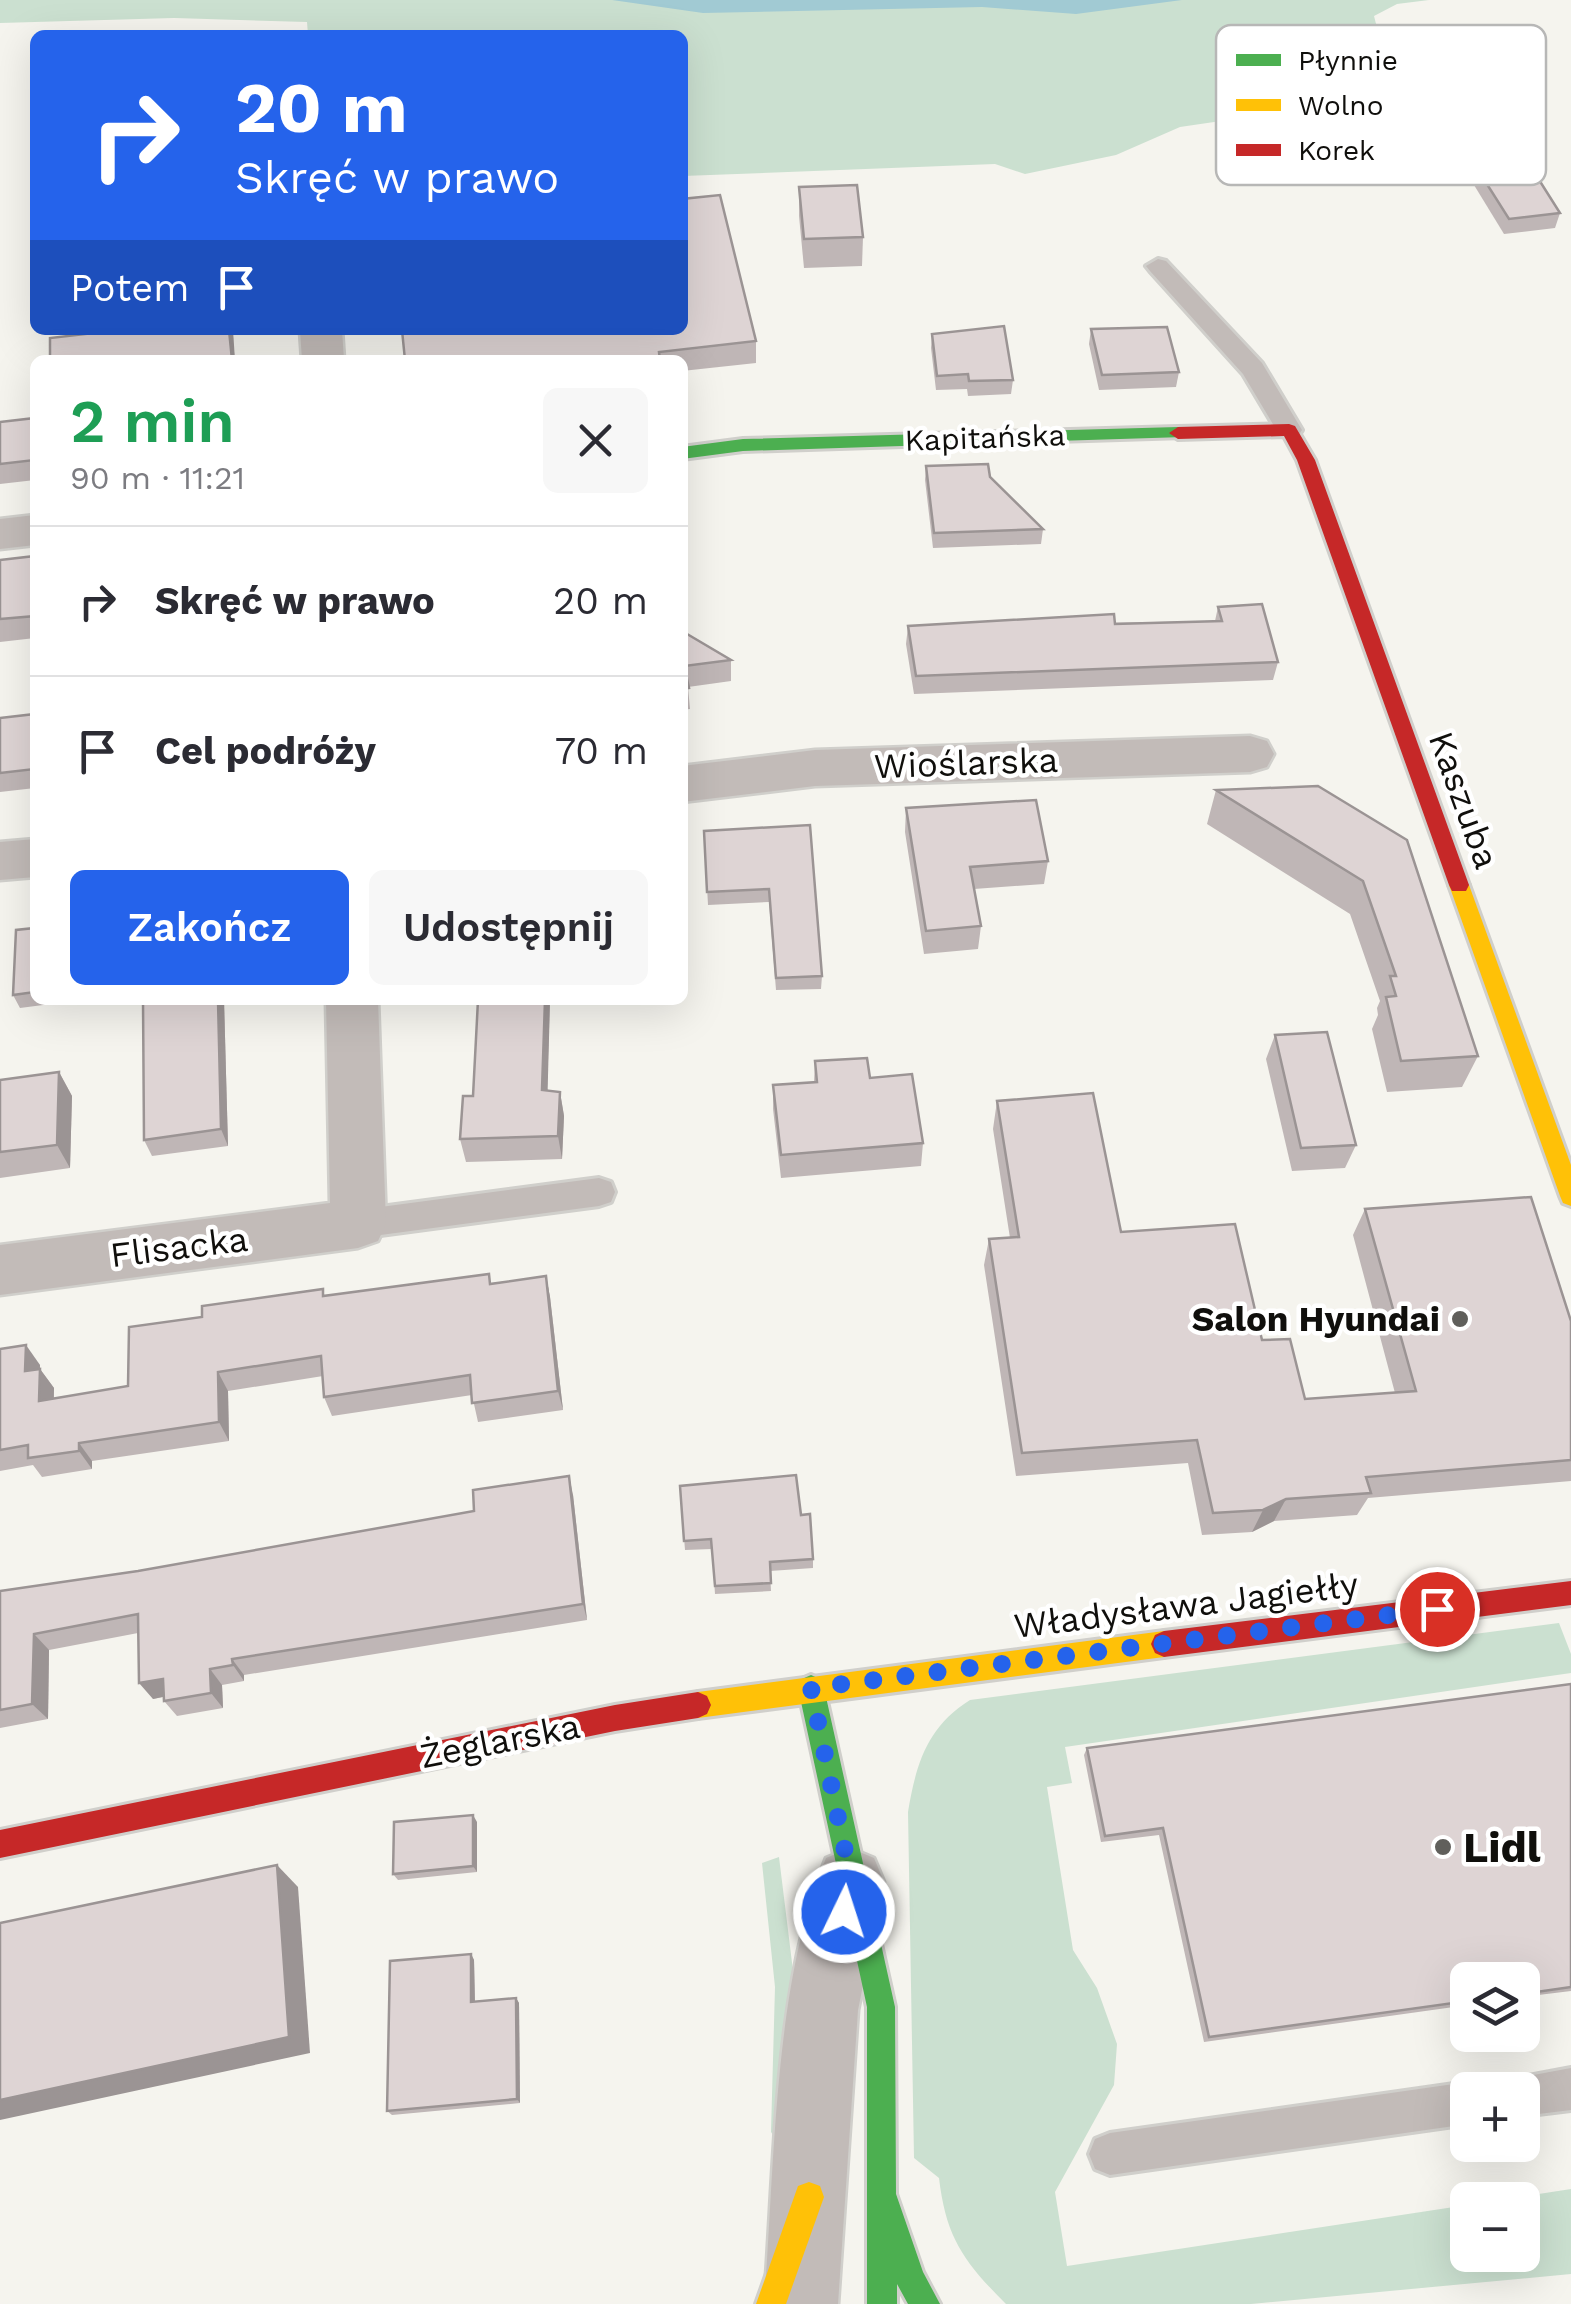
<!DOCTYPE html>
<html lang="pl">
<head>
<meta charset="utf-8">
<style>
	:root { --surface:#fff; --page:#f7f7f7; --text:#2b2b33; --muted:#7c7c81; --line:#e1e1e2; --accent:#2563eb }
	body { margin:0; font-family:"Work Sans",sans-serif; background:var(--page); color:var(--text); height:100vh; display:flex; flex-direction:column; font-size:38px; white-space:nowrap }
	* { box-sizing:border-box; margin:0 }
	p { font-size:32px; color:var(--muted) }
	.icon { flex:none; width:55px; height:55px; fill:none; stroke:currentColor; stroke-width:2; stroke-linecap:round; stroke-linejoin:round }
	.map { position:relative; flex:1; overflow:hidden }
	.drawer { position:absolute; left:30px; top:355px; width:658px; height:650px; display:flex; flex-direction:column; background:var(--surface); border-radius:15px; box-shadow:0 10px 40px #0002 }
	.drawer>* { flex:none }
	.hud { position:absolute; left:30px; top:30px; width:658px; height:305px; border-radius:15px; box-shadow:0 10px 40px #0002; background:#2563eb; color:#fff; overflow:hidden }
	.controls { position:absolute; left:1450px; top:1962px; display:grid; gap:20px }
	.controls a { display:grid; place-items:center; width:90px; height:90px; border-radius:15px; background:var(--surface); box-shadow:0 10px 40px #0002; font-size:50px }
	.pin { position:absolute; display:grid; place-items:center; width:85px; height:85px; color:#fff; margin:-42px; border:5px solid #fff; border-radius:50%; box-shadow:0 2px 10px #0007 }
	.me { position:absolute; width:110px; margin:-55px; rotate:4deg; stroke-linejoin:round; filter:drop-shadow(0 0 8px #0008) }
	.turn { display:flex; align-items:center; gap:35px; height:210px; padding:0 40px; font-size:45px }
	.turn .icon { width:130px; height:130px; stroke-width:2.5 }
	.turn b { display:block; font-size:70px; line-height:85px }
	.then { display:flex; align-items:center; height:95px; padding:0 40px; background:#0003; gap:20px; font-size:38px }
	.round { display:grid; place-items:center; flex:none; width:105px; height:105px; border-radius:15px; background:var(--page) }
	.head { display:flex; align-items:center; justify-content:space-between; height:170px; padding:0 40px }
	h1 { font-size:60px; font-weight:600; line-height:75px; color:#1e9e55 }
	.cta { display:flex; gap:20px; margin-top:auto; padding:20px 40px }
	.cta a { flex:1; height:115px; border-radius:15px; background:var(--accent); color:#fff; font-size:40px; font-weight:600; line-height:115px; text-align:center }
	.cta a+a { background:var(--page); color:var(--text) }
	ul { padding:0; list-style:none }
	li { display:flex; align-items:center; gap:30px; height:150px; padding:0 40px; border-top:2px solid var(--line) }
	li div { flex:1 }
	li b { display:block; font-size:38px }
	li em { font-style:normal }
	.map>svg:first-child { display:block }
	.green { fill:#cbe0d0 }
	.water { fill:#a1cad3 }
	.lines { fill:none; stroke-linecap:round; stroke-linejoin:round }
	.lane-casing { stroke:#d0cfcb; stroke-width:6 }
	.street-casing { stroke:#d0cfcb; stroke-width:5 }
	.fast-casing { stroke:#d0cfcb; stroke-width:6 }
	.slow-casing { stroke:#d0cfcb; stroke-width:6 }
	.jam-casing { stroke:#d0cfcb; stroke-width:6 }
	.lane { fill:#c2bbb8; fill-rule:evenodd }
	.street { fill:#c2bbb8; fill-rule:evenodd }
	.fast { fill:#4caf50; fill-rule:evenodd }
	.slow { fill:#ffc107; fill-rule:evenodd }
	.jam { fill:#c62828; fill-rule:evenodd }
	.wall { fill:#bfb6b6 }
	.shaded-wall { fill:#9b9494 }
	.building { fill:#ded4d4; stroke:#9b9494; stroke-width:2.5 }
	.route { stroke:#2563eb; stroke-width:18; stroke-dasharray:0 32.4 }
	.poi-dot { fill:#605f5b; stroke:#fff; stroke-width:4 }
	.labels { text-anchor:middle; stroke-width:9; stroke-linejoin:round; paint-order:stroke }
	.far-street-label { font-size:30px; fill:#100f0c; stroke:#fff }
	.street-label { font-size:35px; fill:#100f0c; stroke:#fff }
	.poi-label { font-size:35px; font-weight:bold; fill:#100f0c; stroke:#fff; text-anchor:end }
	.near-poi-label { font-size:42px; font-weight:bold; fill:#100f0c; stroke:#fff; text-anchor:start }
	.key { fill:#fff; stroke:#b7b7b6; stroke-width:2.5 }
	.key-label { font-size:28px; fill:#100f0c }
</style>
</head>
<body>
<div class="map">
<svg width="1571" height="2304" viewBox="0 0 1571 2304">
	<rect width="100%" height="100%" fill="#f5f4ee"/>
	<g class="green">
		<path d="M0 0H1429L1397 4 1374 16C1381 48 1406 71 1419 101L1324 106 1180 127 1116 155 1025 174 995 164 683 176 682 35H308L307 22 174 18 0 23Z"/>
		<path d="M1559 1623 1571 1654V1673L1065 1747 1072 1783 1047 1787 1073 1950 1097 1988 1117 2044 1114 2085 1055 2192 1067 2266 1467 2205 1468 2255H1522V2200H1500L1571 2189V2274L1251 2304H1006C964 2262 946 2238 939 2178L914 2158 908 1812C916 1764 927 1727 970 1700Z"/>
		<polygon points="779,1857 795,1987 793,2164 771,2132 775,1987 762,1863"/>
	</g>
	<polygon class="water" points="612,0 1182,0 1076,14 982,7 703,13"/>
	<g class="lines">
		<defs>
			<g id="lane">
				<polygon points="1158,259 1166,261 1262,363 1302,430 1298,436 1280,436 1243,374 1150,271 1146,266"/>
				<polygon points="599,1178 611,1182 615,1192 611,1202 599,1206 358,1238 346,1234 341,1224 346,1214 358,1210"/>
				<polygon points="1571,2068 1571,2110 1522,2116 1522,2090 1503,2090 1507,2080"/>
				<polygon points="1468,2082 1484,2090 1468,2090 1468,2124 1110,2175 1095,2169 1089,2154 1095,2139 1110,2133"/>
			</g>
			<g id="street">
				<polygon points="300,330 342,330 344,360 302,360"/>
				<polygon points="35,515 35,545 0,549 0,519"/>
				<polygon points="1250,736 1267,741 1274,754 1267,767 1250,772 815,786 682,802 682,766 815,750"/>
				<polygon points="35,839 35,877 0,880 0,842"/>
				<polygon points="326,1000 378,1000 386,1224 378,1241 358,1248 0,1295 0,1245 330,1203"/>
				<path d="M850 1848 874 1858 884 1882 858 2010 838 2304H764C775 2166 773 1986 826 1858Z"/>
			</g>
			<g id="fast">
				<polygon points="1178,427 1184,429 1184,437 743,451 682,459 682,447 743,439"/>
				<polygon points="811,1675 820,1679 824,1688 895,2007 896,2194 923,2272 940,2304 908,2304 897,2284 897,2304 867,2304 867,2007 798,1688 802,1679"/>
			</g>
			<g id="slow">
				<polygon points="1459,877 1469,885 1571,1165 1571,1206 1563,1203 1560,1196 1449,885"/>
				<polygon points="1164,1631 1173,1635 1177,1644 1173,1653 1164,1657 698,1718 689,1714 685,1705 689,1696 698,1692"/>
				<polygon points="809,2182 820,2186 824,2197 786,2304 756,2304 798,2186"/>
			</g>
			<g id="jam">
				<polygon points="1289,424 1295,426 1315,460 1469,885 1466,891 1452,891 1449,885 1297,460 1284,436 1178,439 1169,433 1178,427"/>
				<polygon points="1571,1581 1571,1605 1164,1657 1155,1653 1151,1644 1155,1635 1164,1631"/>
				<polygon points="698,1692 707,1696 711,1705 707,1714 698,1718 615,1731 0,1858 0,1830 615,1705"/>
			</g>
		</defs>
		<use href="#lane" class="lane-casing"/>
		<use href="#street" class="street-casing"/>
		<use href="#fast" class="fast-casing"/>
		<use href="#slow" class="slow-casing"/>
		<use href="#jam" class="jam-casing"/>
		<use href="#lane" class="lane"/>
		<use href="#street" class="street"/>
		<use href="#fast" class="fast"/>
		<use href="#slow" class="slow"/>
		<use href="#jam" class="jam"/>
	</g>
	<g class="wall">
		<polygon points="1478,170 1560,213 1555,228 1504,234 1474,185"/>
		<polygon points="799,187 863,237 862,266 804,268 799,216"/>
		<polygon points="1091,329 1179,372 1176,387 1099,390 1089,344"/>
		<polygon points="932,334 1013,380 1011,394 968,396 967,389 936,390 931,348"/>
		<polygon points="756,341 756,363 682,371 682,360 405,360"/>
		<polygon points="35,418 35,480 0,484 0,422"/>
		<polygon points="926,466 990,477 1043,529 1041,544 933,548 925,480"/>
		<polygon points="35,556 35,638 0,642 0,560"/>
		<polygon points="1218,607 1278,662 1273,680 914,694 906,644 908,626 1215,621"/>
		<polygon points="682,631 731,660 731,681 688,687 690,709 682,710"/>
		<polygon points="35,714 35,788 0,792 0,718"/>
		<polygon points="1318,786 1478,1056 1462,1087 1387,1092 1372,1029 1378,1015 1377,1008 1380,1001 1350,914 1207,824 1216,790"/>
		<polygon points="906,808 1048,861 1044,884 974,889 981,926 978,949 924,954 905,832"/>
		<polygon points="810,825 822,976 821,989 776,990 769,902 708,905 704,831"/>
		<polygon points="35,928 35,1000 74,1001 20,1008 13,995"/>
		<polygon points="224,1000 228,1146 152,1156 144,1140"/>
		<polygon points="478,1000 550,1000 547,1091 560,1092 564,1116 562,1159 466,1162 460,1139 473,1096"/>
		<polygon points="1275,1035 1356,1145 1345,1168 1292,1171 1266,1059"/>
		<polygon points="815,1061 870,1078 923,1143 921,1166 781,1178 773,1109 773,1085 814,1082"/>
		<polygon points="59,1072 72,1096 70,1168 0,1178 0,1080"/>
		<polygon points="997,1101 1121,1232 1262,1340 1305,1399 1395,1393 1353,1235 1365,1209 1571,1321 1571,1481 1368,1498 1357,1515 1274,1521 1252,1532 1202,1535 1188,1463 1016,1476 984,1265 989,1239 1010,1238 993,1129"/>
		<polygon points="546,1276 550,1297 563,1410 478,1422 472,1395 332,1416 324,1397 323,1376 228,1391 229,1441 92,1461 92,1469 42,1477 33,1465 0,1471 0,1349 40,1365 40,1369 54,1388 54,1398 128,1386 202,1317 325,1295 492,1283"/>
		<polygon points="680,1486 801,1515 813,1559 813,1568 770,1571 771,1591 715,1594 712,1549 685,1550"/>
		<polygon points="573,1495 587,1620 244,1675 244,1681 222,1685 223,1708 177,1716 164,1701 163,1697 153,1699 138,1633 49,1650 48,1719 0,1728 0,1591 138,1571"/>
		<polygon points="1571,1684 1571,1991 1522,1997 1522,1980 1468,1980 1468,2005 1204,2042 1159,1835 1101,1842 1084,1755 1087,1748"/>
		<polygon points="477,1822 477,1872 398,1880 393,1874"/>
		<polygon points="471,1954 474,1960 475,2002 516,1998 519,2003 520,2103 392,2115 387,2111"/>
	</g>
	<g class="shaded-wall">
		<polygon points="229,330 233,330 235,360 232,360"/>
		<polygon points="218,1000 224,1000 228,1146 221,1129"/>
		<polygon points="545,1000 550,1000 547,1114 542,1090"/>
		<polygon points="59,1072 72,1096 70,1168 57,1145"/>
		<polygon points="560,1092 564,1116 562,1159 558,1136"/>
		<polygon points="546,1276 550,1297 563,1410 558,1391"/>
		<polygon points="26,1345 40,1365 39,1390 25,1371"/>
		<polygon points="40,1369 54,1388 53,1420 39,1401"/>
		<polygon points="218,1372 228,1391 229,1441 219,1422"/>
		<polygon points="79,1443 92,1461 92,1469 79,1451"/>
		<polygon points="569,1476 573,1495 587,1620 583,1604"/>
		<polygon points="1286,1499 1274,1521 1252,1532 1263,1510"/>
		<polygon points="34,1634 49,1650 48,1719 32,1704"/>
		<polygon points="232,1659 244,1675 244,1681 233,1665"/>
		<polygon points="210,1669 222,1685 223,1708 211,1693"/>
		<polygon points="163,1679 176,1694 153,1699 139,1683"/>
		<polygon points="473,1815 477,1822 477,1872 473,1866"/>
		<polygon points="277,1865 298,1887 310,2053 0,2120 0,2100"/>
		<polygon points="471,1954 474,1960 475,2007 471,2002"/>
		<polygon points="516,1998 519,2003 520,2103 517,2099"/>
	</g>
	<g class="building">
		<polygon points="1529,164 1560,213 1509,219 1478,170"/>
		<polygon points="857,185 863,237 804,239 799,187"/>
		<polygon points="720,195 756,341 659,352 660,360 405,360 402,330 682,330 682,199"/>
		<polygon points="1004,326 1013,380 969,381 968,374 937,376 932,334"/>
		<polygon points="1167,327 1179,372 1102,375 1091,329"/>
		<polygon points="120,330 229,330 232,360 50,360 50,338"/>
		<polygon points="35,418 35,460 0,464 0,422"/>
		<polygon points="988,464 990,477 1043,529 934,533 926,466"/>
		<polygon points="35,556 35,616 0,619 0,560"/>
		<polygon points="1262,604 1278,662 916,676 908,626 1114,614 1115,624 1222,621 1218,607"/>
		<polygon points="682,631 731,660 684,666 689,688 682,689"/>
		<polygon points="35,714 35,769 0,773 0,718"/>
		<polygon points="1318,786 1407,840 1478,1056 1401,1061 1386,997 1396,996 1390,976 1396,976 1363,881 1216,790"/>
		<polygon points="1036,800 1048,861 970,867 981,926 926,931 906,808"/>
		<polygon points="810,825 822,976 776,978 769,889 707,892 704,831"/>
		<polygon points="35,928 35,992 13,995 16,930"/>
		<polygon points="143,1000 218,1000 221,1129 144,1140"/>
		<polygon points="478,1000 545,1000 542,1090 560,1092 558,1136 460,1139 463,1096 473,1096"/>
		<polygon points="1327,1032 1356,1145 1301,1148 1275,1035"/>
		<polygon points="867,1058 870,1078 912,1074 923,1143 781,1155 773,1085 817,1082 815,1061"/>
		<polygon points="59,1072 57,1145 0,1152 0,1080"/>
		<polygon points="1093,1093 1121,1232 1235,1224 1262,1340 1290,1339 1305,1399 1416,1391 1365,1209 1531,1197 1571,1321 1571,1460 1366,1477 1371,1493 1286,1499 1263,1510 1213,1513 1197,1440 1022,1453 989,1239 1019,1237 997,1101"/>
		<polygon points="489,1274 490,1284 546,1276 558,1391 472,1403 470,1375 324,1397 321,1356 218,1372 219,1422 79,1443 79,1451 28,1458 28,1445 0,1450 0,1349 26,1345 25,1371 40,1369 39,1401 128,1386 129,1327 202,1317 202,1306 323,1289 323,1296"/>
		<polygon points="796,1475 801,1515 810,1514 813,1559 770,1562 771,1583 715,1586 711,1539 684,1541 680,1486"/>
		<polygon points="569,1476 583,1604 232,1659 233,1665 210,1669 211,1693 164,1701 163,1679 139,1683 138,1614 34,1634 32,1704 0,1710 0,1591 138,1571 474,1511 473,1490"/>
		<polygon points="1571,1684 1571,1987 1522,1994 1522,1980 1468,1980 1468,2001 1209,2037 1163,1828 1105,1836 1087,1748"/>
		<polygon points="473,1815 473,1866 393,1874 394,1822"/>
		<polygon points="277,1865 289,2037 0,2100 0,1923"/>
		<polygon points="471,1954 471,2002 516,1998 517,2099 387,2111 390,1961"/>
	</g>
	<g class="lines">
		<polyline class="route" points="844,1912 851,1880 811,1688 1437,1609"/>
	</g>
	<g class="poi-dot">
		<circle cx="1460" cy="1319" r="10"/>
		<circle cx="1443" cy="1847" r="10"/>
	</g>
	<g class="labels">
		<g class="far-street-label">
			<text transform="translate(985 438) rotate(-2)" y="10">Kapitańska</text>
		</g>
		<g class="street-label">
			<text transform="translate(966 763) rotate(-2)" y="12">Wioślarska</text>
			<text transform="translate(1464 800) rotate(70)" y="12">Kaszuba</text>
			<text transform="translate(179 1247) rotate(-7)" y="12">Flisacka</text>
			<text transform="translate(1186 1605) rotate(-7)" y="12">Władysława Jagiełły</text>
			<text transform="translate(500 1741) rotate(-11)" y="12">Żeglarska</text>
		</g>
		<g class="poi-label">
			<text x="1440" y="1331">Salon Hyundai</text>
		</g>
		<g class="near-poi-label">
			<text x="1463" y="1862">Lidl</text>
		</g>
	</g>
	<rect x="1216" y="25" width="330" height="160" rx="15" class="key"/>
	<rect x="1236" y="54" width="45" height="12" fill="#4caf50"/>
	<rect x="1236" y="99" width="45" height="12" fill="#ffc107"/>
	<rect x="1236" y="144" width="45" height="12" fill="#c62828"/>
	<g class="key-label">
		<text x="1298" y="70">Płynnie</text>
		<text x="1298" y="115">Wolno</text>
		<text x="1298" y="160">Korek</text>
	</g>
</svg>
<div class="controls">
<a><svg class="icon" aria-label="layers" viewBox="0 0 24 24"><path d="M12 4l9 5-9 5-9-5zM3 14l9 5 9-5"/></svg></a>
<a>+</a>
<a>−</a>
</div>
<div class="pin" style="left:1437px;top:1609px;background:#d93025"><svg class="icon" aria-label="arrive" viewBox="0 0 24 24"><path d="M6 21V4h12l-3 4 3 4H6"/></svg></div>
<svg class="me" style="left:844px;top:1912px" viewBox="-20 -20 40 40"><circle r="17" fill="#2563eb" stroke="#fff" stroke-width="3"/><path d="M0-11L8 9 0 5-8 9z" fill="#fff"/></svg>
<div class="hud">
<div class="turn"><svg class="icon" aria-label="right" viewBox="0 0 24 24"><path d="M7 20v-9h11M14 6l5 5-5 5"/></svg><div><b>20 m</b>Skręć w prawo</div></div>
<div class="then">Potem<svg class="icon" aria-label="arrive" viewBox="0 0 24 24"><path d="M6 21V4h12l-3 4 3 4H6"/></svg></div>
</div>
<section class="drawer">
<div class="head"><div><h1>2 min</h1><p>90 m · 11:21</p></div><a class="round"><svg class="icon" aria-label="close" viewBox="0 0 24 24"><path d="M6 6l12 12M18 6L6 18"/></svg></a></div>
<ul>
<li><svg class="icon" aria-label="right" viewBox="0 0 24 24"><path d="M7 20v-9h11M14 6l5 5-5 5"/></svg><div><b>Skręć w prawo</b></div><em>20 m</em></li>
<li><svg class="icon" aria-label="arrive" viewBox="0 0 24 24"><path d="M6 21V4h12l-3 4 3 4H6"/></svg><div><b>Cel podróży</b></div><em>70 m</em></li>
</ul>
<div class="cta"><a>Zakończ</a><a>Udostępnij</a></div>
</section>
</div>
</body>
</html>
